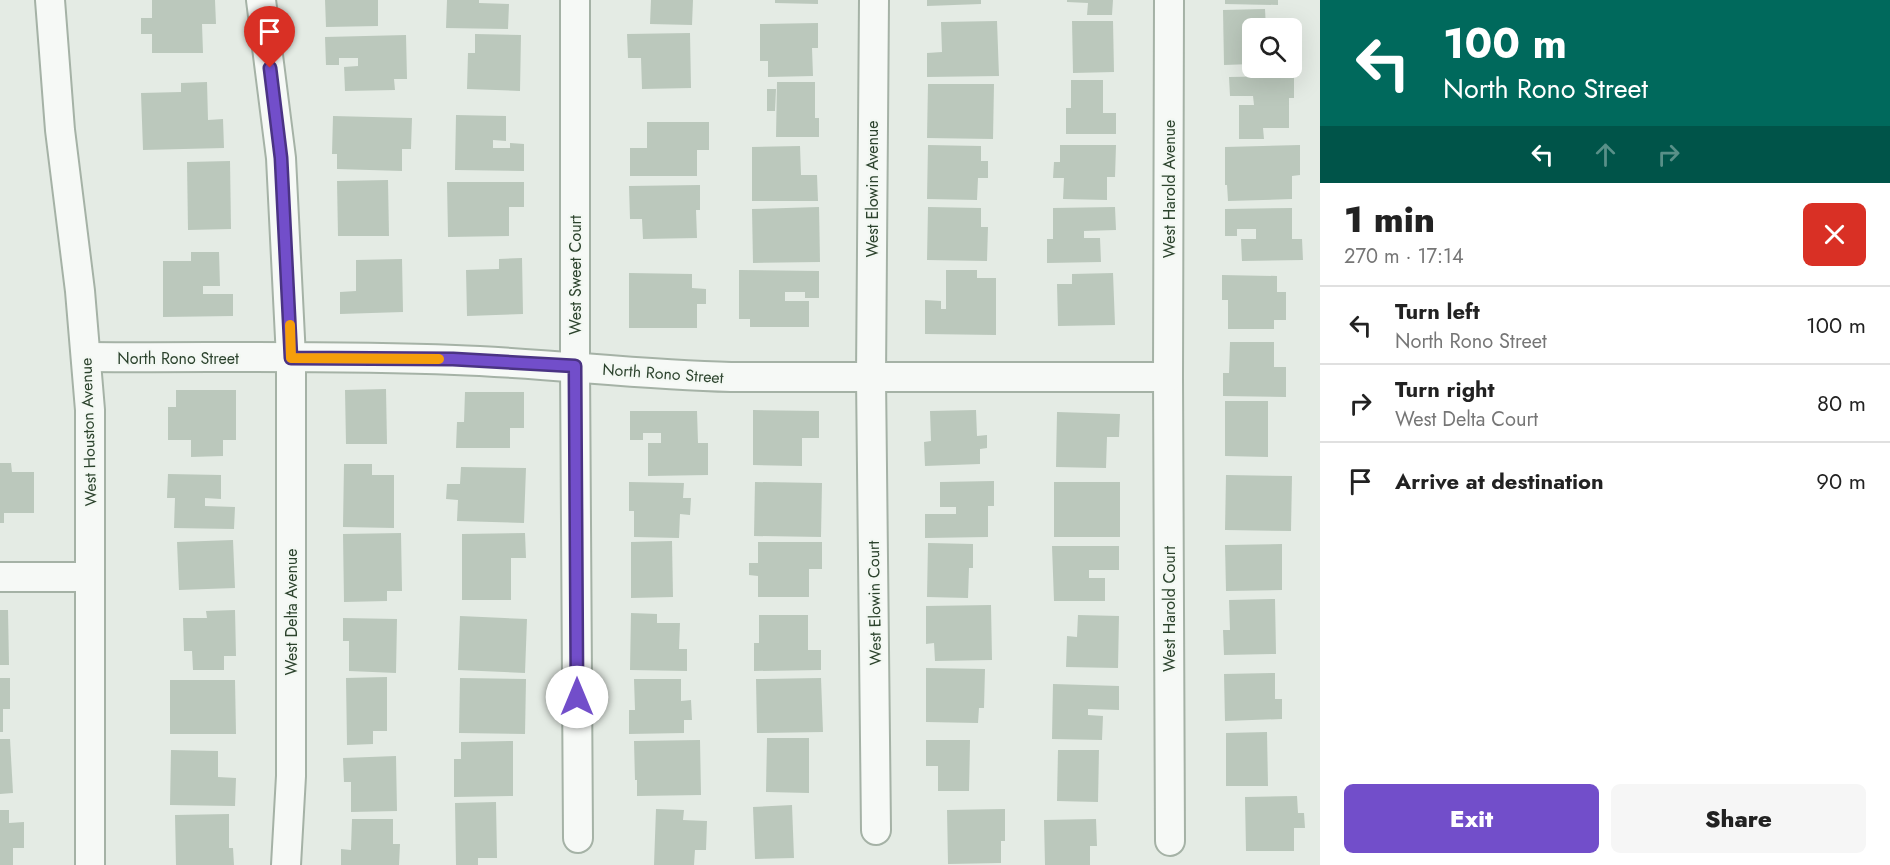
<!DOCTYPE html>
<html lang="en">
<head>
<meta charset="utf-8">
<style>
	:root { --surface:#fff; --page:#f6f6f6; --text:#222; --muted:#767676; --line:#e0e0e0; --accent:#724eca }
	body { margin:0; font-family:Jost,sans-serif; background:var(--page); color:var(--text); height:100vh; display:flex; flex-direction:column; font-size:22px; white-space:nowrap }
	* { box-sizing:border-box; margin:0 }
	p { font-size:20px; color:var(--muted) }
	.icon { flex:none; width:33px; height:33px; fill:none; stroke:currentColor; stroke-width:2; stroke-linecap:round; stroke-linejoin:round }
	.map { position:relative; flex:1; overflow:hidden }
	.details { display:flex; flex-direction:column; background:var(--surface); width:570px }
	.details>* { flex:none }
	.guide { background:#00695c; color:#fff; overflow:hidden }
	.controls { position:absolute; left:1242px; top:18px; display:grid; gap:12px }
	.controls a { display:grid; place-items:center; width:60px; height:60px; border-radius:9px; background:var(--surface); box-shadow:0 6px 24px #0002; font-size:30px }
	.pin { position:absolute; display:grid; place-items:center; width:51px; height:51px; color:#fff; margin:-62px -26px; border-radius:50% 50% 50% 0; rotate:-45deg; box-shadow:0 0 6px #0007 }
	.pin .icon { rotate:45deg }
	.me { position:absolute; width:66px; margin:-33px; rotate:0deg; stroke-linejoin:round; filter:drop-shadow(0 0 4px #0008) }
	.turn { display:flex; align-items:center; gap:21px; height:126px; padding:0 24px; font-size:27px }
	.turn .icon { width:78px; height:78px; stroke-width:2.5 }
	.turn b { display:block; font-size:42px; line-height:51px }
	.lanes { display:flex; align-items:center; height:57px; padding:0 24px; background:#0003; justify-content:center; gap:30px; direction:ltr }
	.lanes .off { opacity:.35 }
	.round { display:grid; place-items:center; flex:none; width:63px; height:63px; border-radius:9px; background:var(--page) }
	.head { display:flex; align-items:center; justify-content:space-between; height:102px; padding:0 24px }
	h1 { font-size:36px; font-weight:800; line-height:45px }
	.button { display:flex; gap:12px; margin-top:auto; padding:12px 24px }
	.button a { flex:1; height:69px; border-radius:9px; background:var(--accent); color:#fff; font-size:24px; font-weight:800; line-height:69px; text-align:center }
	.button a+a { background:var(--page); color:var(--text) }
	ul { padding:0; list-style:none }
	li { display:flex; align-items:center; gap:18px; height:78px; padding:0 24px; border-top:2px solid var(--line) }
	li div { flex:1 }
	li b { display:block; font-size:22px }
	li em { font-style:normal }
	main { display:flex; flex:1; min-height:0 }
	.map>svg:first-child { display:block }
	.building { fill:#bbc8bc }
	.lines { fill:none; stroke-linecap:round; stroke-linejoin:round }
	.minor-casing { stroke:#a5b2a6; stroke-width:32 }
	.minor { stroke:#f6f9f6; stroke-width:28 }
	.route-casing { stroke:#4a3383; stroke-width:15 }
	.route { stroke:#724eca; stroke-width:10 }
	.slow { stroke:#f59e0b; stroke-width:10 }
	.labels { text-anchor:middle; stroke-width:4.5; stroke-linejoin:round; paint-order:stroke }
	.street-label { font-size:16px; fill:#2c432d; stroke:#f3f8f3 }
</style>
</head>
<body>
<main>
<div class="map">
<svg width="1320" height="865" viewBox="0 0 1320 865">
	<rect width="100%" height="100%" fill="#e4ebe4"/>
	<g class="building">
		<polygon points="152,0 215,0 216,24 202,24 203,53 152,53 152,34 141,34 141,18 152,18"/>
		<polygon points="325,0 378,0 378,26 326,27"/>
		<polygon points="447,0 479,0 479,3 509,4 508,29 446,28"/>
		<polygon points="651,0 693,0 692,25 650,24"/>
		<polygon points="775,0 818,0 818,4 775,3"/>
		<polygon points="927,0 981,0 981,4 927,6"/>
		<polygon points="1067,0 1113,0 1112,15 1087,15 1088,3 1067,2"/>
		<polygon points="1225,0 1278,0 1278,5 1225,4"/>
		<polygon points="1265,9 1266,28 1252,28 1252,64 1224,65 1223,10"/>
		<polygon points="997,21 999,76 927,77 927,53 942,52 941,22"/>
		<polygon points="1072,21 1113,21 1114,72 1073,73"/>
		<polygon points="818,23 818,48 812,48 813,76 768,77 768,61 760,61 760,24"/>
		<polygon points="690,33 691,88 642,89 641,58 628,58 627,34"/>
		<polygon points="475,34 521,35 520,91 467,89 468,53 475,53"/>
		<polygon points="406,35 407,79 394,79 395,90 345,91 344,67 358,66 358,58 339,58 339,65 326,65 325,37"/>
		<polygon points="1294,76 1294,98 1289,98 1289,128 1263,128 1264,139 1239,139 1239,105 1254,105 1253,96 1230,96 1229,77"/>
		<polygon points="1071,80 1103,80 1103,113 1116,113 1116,134 1066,134 1066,108 1071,108"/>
		<polygon points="207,82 208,120 223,119 224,148 143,150 141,93 181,92 181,83"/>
		<polygon points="777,82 815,82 815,118 819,118 819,137 776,137"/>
		<polygon points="928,84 994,84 993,139 927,138"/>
		<polygon points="767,89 776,89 775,111 767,111"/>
		<polygon points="456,115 506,116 506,141 493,140 493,148 510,148 510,143 524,144 524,171 455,170"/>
		<polygon points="333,116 412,118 411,149 402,149 402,171 337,169 337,154 332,154"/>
		<polygon points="647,122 709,122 709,150 697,150 697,176 630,176 630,148 647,148"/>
		<polygon points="928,145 981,146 981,161 988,161 988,178 978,178 977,200 927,199"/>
		<polygon points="1060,145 1116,145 1115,177 1107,177 1107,200 1063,199 1064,178 1053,178 1054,162 1060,162"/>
		<polygon points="1300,145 1300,175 1292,176 1292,199 1228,201 1227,185 1225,185 1225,147"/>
		<polygon points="800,146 801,175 817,175 818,201 752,201 752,147"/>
		<polygon points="230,161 231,229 188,230 187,162"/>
		<polygon points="388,180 389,236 338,236 337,181"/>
		<polygon points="447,182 524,182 524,207 509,207 509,236 448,237"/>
		<polygon points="700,185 700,210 696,210 697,238 643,239 642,219 630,219 629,186"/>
		<polygon points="819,207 820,262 753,263 752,209"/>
		<polygon points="928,207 981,208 981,227 988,227 987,261 927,260"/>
		<polygon points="1115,207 1116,230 1084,231 1084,238 1100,238 1101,262 1047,263 1047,239 1053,239 1053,208"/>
		<polygon points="1292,208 1292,239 1302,239 1303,260 1242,261 1241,239 1256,239 1256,229 1237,229 1237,236 1225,236 1225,209"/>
		<polygon points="191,252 219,252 220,286 203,286 203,294 233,294 233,316 163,317 163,261 191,261"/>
		<polygon points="522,258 523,314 467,316 466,270 499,269 499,259"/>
		<polygon points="402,259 403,312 340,314 340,292 356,291 356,260"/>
		<polygon points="739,270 819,271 819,298 805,298 805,292 785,292 785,301 809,301 809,327 750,327 750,319 739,319"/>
		<polygon points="946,270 977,270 977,278 996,278 996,335 925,334 925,300 941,301 941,309 946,309"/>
		<polygon points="629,273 692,274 692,288 706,289 706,304 697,304 697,328 629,328"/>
		<polygon points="1113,273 1115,325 1058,326 1057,284 1072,284 1072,274"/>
		<polygon points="1222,275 1277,276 1277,292 1286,292 1286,320 1274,320 1274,329 1228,329 1228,300 1222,300"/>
		<polygon points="1230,342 1274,342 1274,367 1286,367 1286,397 1223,396 1223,373 1229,373"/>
		<polygon points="386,389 387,444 346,444 345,390"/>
		<polygon points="176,390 236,390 236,440 223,440 223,456 191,457 191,440 168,440 168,407 176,407"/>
		<polygon points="465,392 524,392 524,428 510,428 510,448 456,448 457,422 464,422"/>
		<polygon points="1225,401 1268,401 1268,457 1225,456"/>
		<polygon points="753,410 819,411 819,438 802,438 802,466 753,465"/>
		<polygon points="976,410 977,436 987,435 987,448 980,449 980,464 925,466 924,442 931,441 930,411"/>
		<polygon points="630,411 697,411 698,443 708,443 708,475 648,476 648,443 661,443 661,433 643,433 643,440 630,440"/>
		<polygon points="1057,412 1120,414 1119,437 1107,437 1106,468 1056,467"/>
		<polygon points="0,463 11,463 12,472 34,472 34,513 4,513 4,523 0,523"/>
		<polygon points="344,464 372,464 372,475 394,475 394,528 343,527"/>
		<polygon points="461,467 526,468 524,523 457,521 458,500 446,499 447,484 460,484"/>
		<polygon points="168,474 221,475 221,499 205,498 205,506 235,507 234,529 174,528 175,498 167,498"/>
		<polygon points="1226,475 1292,476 1291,531 1225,530"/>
		<polygon points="994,481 994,506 988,506 988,537 925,538 925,514 956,514 956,507 940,507 940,482"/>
		<polygon points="629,482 684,483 683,498 691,498 690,515 680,514 679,538 634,537 634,511 629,511"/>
		<polygon points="755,482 822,483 821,537 754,536"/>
		<rect x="1054" y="482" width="66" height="55"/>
		<polygon points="401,533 402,591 387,591 387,601 344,602 343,534"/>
		<polygon points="525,533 526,558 511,558 511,600 462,600 462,534"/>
		<polygon points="233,540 235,588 179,590 177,542"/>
		<polygon points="672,541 673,597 631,598 631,542"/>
		<polygon points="758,542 822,542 822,569 809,569 809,597 758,597 758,576 749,575 749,563 758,563"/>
		<polygon points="928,543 973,544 973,568 969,568 968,598 927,597"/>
		<polygon points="1282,544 1282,590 1226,591 1225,545"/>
		<polygon points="1052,546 1119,546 1119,570 1089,570 1089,578 1105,578 1105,601 1054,601"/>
		<polygon points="1275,599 1276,654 1224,655 1223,630 1230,630 1229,600"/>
		<polygon points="991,605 992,660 935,661 934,643 926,644 926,606"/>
		<polygon points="0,610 8,610 9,665 0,665"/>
		<polygon points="235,610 236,656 224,656 224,670 193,670 192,651 184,651 183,618 207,618 206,611"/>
		<polygon points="631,613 657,614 657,623 680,623 679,649 687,649 687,671 630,670"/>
		<polygon points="759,615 808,615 808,650 821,650 821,670 754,671 754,643 759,643"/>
		<polygon points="1078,615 1119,616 1118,668 1066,667 1067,636 1077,637"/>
		<polygon points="460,616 527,619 525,673 458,670"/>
		<polygon points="343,618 397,619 396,673 349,671 349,641 343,641"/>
		<polygon points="926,668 985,669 984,708 979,708 978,723 926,722"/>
		<polygon points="1275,673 1275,699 1282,699 1282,719 1225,721 1224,674"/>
		<polygon points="387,677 387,731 373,731 373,744 347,745 346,678"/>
		<polygon points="0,678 10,678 10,709 3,709 3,732 0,732"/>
		<polygon points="460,678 526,679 525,734 459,733"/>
		<polygon points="821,678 823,732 757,733 756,679"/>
		<polygon points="634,679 681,679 681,701 691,700 692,720 684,720 684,733 629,734 629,710 635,710"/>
		<polygon points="170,680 235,680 236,734 170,734"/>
		<polygon points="1053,684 1119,686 1119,710 1088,709 1088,715 1103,716 1102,740 1052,739"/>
		<polygon points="1267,732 1268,786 1226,786 1226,733"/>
		<polygon points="767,738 809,738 809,793 766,792"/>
		<polygon points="0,739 10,739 13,793 0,794"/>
		<polygon points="700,740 701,795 637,796 637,780 635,780 634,741"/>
		<polygon points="926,740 970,740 969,791 938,791 938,766 926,766"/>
		<polygon points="513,741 513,796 454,797 454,759 461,759 461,742"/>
		<polygon points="171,750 218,751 218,777 236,778 235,806 170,805"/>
		<polygon points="1058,750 1099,750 1098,802 1057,801"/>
		<polygon points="396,756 397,811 351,812 351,782 344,782 343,758"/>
		<polygon points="1297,796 1298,813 1304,813 1305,828 1294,828 1294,851 1246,851 1245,797"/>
		<polygon points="496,802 497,858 478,858 478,865 456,865 455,803"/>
		<polygon points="792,805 794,858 755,859 753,807"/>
		<polygon points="656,809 684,810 683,820 707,821 706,850 695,850 694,865 654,865"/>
		<polygon points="1005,809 1005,841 1001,841 1001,863 948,864 947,810"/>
		<polygon points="0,810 9,810 9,823 24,822 24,848 13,848 13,865 0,865"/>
		<polygon points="229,814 229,848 233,848 234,865 176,865 175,815"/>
		<polygon points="352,819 393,819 393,844 400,844 399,865 341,865 341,849 351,850"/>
		<polygon points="1096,819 1097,846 1090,846 1090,865 1045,865 1044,820"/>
	</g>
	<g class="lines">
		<defs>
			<g id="minor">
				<polyline points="50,0 60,130 80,291 90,410 90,865"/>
				<polyline points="261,0 281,158 291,358 291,776 286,865"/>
				<polyline points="575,0 575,366 578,838"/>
				<polyline points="874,0 871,377 876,830"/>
				<polyline points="1169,0 1168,377 1170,841"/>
				<path d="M87 357C209 358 332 355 455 360 547 363 639 375 731 377H1168"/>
				<polyline points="0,577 90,577"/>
			</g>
		</defs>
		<use href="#minor" class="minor-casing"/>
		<use href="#minor" class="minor"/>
	</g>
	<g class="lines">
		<defs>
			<polyline id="route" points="270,68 281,158 291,358 453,359 575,366 577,697"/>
		</defs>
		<use href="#route" class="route-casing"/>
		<use href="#route" class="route"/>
		<polyline class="slow" points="290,325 291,358 439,359"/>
	</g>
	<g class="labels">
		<g class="street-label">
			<text transform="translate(872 189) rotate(-90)" y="6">West Elowin Avenue</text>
			<text transform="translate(1169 189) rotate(-90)" y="6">West Harold Avenue</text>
			<text transform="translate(575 275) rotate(-90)" y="6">West Sweet Court</text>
			<text x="178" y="364">North Rono Street</text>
			<text transform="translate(663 373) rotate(4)" y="6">North Rono Street</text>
			<text transform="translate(88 432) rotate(-92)" y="6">West Houston Avenue</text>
			<text transform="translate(874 603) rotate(-91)" y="6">West Elowin Court</text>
			<text transform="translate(1169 609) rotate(-90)" y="6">West Harold Court</text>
			<text transform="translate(291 612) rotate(-90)" y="6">West Delta Avenue</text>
		</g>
	</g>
</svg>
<div class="controls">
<a><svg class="icon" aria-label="search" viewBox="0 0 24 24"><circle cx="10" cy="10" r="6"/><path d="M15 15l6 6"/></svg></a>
</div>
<div class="pin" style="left:270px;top:68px;background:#d93025"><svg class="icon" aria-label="arrive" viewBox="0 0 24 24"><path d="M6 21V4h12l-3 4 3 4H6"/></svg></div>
<svg class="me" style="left:577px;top:697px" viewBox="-20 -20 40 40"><circle r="19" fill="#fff"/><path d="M0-13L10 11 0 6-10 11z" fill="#724eca"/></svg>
</div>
<section class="details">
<div class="guide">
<div class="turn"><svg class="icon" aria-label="left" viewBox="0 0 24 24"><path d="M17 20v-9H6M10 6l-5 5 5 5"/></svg><div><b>100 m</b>North Rono Street</div></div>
<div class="lanes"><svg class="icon" aria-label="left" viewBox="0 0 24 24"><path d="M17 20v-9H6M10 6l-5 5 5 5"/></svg><svg class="icon off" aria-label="ahead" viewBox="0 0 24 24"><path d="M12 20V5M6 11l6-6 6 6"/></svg><svg class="icon off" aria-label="right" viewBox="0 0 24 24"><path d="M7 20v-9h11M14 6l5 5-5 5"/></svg></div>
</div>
<div class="head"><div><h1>1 min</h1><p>270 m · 17:14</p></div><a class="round" style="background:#d93025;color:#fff"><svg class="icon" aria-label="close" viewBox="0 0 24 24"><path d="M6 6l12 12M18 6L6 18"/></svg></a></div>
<ul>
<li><svg class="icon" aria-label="left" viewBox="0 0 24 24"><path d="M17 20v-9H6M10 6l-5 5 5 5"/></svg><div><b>Turn left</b><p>North Rono Street</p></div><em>100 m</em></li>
<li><svg class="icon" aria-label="right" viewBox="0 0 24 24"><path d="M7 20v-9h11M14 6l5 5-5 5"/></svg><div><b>Turn right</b><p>West Delta Court</p></div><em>80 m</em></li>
<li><svg class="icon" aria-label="arrive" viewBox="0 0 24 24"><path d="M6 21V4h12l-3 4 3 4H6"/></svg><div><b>Arrive at destination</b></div><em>90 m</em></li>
</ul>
<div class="button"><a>Exit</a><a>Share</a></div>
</section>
</main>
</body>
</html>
